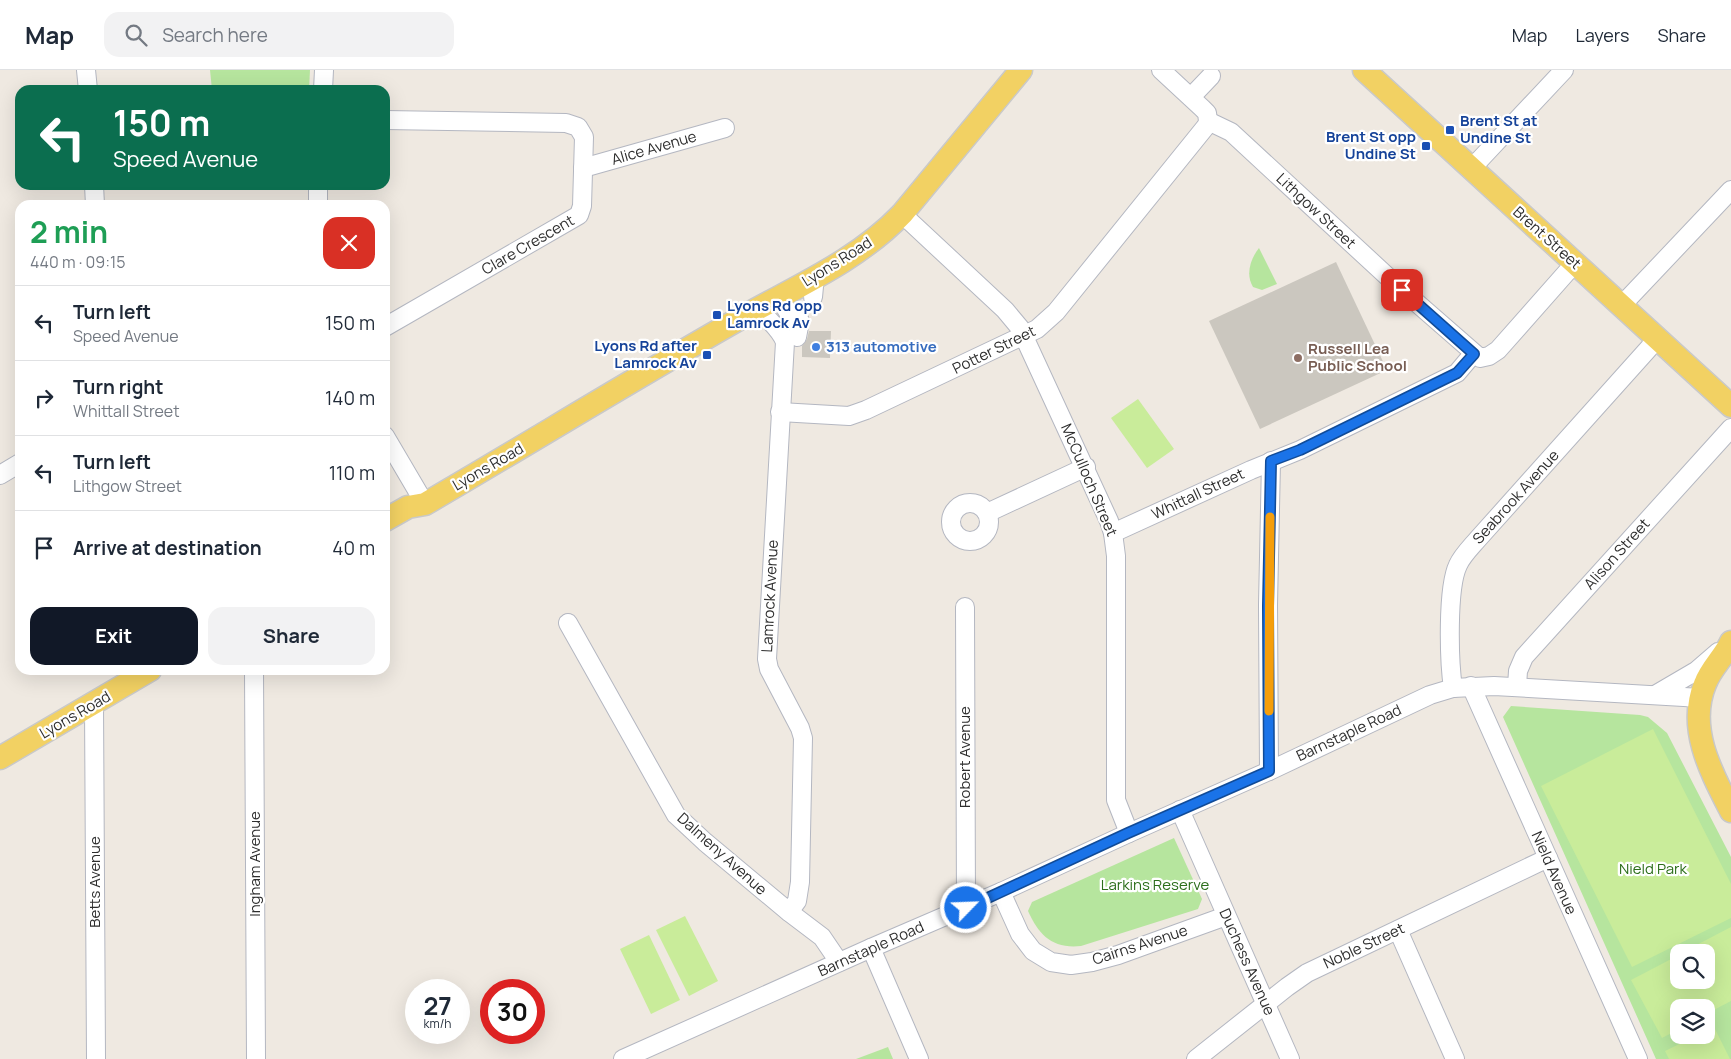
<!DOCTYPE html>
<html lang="en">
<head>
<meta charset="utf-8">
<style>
	:root { --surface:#fff; --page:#f2f2f3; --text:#1f2937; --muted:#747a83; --line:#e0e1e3; --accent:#111827 }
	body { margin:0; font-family:Manrope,sans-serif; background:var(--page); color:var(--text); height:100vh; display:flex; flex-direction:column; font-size:19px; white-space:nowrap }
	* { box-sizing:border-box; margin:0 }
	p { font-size:16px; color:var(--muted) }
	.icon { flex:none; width:28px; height:28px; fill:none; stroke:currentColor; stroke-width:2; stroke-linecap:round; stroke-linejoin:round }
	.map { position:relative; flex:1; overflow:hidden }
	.drawer { position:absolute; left:15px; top:130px; width:375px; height:475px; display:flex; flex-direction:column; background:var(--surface); border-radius:15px; box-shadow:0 5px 20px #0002 }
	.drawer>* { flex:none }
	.guide { position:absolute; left:15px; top:15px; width:375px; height:105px; border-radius:15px; box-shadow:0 5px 20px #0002; background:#0b6e4f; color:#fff; overflow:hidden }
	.tools { position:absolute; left:1670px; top:874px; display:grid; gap:10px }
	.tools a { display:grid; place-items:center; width:45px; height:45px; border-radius:10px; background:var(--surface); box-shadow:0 5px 20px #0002; font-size:25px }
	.speed { position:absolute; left:405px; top:909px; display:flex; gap:10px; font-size:25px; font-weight:700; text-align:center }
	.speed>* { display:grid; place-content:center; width:65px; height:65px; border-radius:50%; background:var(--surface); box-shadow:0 5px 20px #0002; line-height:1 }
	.speed small { font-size:12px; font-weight:400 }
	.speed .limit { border:8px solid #d22; background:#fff; color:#111 }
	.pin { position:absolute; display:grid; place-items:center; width:42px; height:42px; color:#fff; margin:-21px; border-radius:10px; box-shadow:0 2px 8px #0006 }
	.me { position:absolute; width:55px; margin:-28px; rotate:66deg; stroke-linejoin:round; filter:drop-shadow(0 0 4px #0008) }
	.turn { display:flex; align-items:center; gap:18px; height:105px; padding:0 15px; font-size:22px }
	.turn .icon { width:65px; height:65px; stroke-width:2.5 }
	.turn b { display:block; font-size:35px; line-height:42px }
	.round { display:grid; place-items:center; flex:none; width:52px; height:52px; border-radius:15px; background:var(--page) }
	.head { display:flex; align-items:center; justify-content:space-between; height:85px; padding:0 15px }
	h1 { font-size:30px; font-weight:700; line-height:38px; color:#1e9e55 }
	.action { display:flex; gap:10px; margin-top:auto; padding:10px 15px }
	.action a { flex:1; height:58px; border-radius:15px; background:var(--accent); color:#fff; font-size:20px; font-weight:700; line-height:58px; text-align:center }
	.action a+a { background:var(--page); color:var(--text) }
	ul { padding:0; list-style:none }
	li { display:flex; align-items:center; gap:15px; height:75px; padding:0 15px; border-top:1px solid var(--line) }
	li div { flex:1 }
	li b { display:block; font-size:19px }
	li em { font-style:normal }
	header { display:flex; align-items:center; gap:30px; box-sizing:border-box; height:70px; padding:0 25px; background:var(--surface); border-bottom:1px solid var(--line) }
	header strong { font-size:24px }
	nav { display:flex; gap:28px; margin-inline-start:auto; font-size:18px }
	.search { width:350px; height:45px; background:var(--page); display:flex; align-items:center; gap:12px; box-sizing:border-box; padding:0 18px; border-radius:15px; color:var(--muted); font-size:19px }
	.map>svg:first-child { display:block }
	.green { fill:#b6e59e; fill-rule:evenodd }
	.pitch { fill:#c9ec9a }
	.building { fill:#cbc7bf }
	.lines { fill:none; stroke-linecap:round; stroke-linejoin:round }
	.minor-casing { stroke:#b4b7c1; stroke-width:20 }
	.major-casing { stroke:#c9c9c9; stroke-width:25 }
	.minor { stroke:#fff; stroke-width:18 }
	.major { stroke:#f2d163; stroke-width:22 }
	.route-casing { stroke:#114b97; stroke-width:12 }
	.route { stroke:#1a73e8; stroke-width:9 }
	.slow { stroke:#f59e0b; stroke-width:9 }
	.transit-dot { fill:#1a4fb4; stroke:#fff; stroke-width:2 }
	.shop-dot { fill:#3f7fe0; stroke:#fff; stroke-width:2 }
	.education-dot { fill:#8d6e63; stroke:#fff; stroke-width:2 }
	.labels { text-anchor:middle; stroke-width:4.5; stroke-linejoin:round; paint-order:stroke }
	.transit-label { font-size:15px; font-weight:bold; fill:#164399; stroke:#fff; text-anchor:start }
	.street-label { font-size:15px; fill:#2e2e2e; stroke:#fff }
	.shop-label { font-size:15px; font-weight:bold; fill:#366cbe; stroke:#fff; text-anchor:start }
	.education-label { font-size:15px; font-weight:bold; fill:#785e54; stroke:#fff; text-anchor:start }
	.park-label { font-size:15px; fill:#2c6e1b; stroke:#fff }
</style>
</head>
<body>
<header>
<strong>Map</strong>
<div class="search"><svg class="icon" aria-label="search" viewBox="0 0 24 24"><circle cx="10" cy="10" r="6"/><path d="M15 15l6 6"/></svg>Search here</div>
<nav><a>Map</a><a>Layers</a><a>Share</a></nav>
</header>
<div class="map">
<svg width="1731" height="989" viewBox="0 0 1731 989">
	<rect width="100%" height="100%" fill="#efe9e1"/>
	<g class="green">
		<polygon points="210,0 310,0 309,20 212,20"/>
		<path d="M1259 178 1277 214 1262 220 1253 217C1245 204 1251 188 1259 178Z"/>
		<path d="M1511 636 1640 645 1648 647 1667 663 1731 787V989H1656L1503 647ZM1679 882H1706V910H1679ZM1679 938H1706V965H1679Z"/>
		<path d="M1174 768 1202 829 1198 839 1081 876C1052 879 1039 865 1028 841L1032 832Z"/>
		<polygon points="888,977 893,989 856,989"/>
	</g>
	<g class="pitch">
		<polygon points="1138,329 1174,379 1147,398 1111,348"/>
		<polygon points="1653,659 1731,814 1731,848 1632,897 1541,716"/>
		<polygon points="685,846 718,911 689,926 656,860"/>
		<polygon points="1731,857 1731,931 1706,944 1706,938 1679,938 1679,959 1662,968 1631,910 1679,885 1679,910 1706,910 1706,882 1683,882"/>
		<polygon points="649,865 680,930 651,944 620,879"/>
		<polygon points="1714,957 1730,989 1669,989 1665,981 1698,965 1706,965 1706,961"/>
	</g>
	<g class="building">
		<polygon points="1336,192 1387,300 1260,359 1209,251"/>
		<polygon points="809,261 831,261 830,288 802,287 802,276 807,269"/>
	</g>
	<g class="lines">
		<defs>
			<g id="minor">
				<polyline points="86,0 88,20"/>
				<polyline points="1161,0 1202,38 1207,43 1208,51"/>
				<polyline points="323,20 324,0"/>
				<polyline points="1191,27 1211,6"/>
				<polyline points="385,50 566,53 578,57 584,67 582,136 579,145 385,257"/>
				<polyline points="1208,51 1231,62 1402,220 1480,288 1489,286 1498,280 1574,194"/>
				<polyline points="583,98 725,58"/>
				<polyline points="1471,99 1564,0"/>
				<polyline points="94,115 95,135"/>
				<polyline points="318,135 318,115"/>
				<polyline points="902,144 1005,240 1020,258 1109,451 1113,463 1116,486 1116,730 1129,763"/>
				<polyline points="779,227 791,247 800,251 797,267"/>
				<polyline points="813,227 815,206"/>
				<polyline points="1622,235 1731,120"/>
				<path d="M759 238C767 250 780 258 785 272L767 589 769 599 800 658 803 668 800 812 797 831 789 842"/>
				<polyline points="780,342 849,346 866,340 1037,259 1056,242 1207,55 1208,51"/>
				<polyline points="385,366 425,434"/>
				<polyline points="0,405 20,393"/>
				<circle cx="970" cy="452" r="19"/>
				<polyline points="987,443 1086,397"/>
				<polyline points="1113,463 1251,400 1300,380 1457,303 1473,284"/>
				<polyline points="965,537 966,838"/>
				<polyline points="568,553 676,745 705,772 789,842 822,867 839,892"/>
				<polyline points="254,600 256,989"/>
				<polyline points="1471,616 1638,989"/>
				<polyline points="1517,616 1518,601 1524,587 1731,358"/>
				<path d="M1453 618C1449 591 1447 518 1458 495 1462 486 1470 478 1477 470L1658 268"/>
				<polyline points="1655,625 1696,601 1718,582"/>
				<polyline points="94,634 96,989"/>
				<polyline points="1269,701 1268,535 1271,391"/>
				<polyline points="1180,740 1290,989"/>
				<polyline points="1001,822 1020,864 1033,881 1051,892 1071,895 1092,892 1118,885 1226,846"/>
				<polyline points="1398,860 1455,989"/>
				<polyline points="871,878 919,989"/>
				<polyline points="623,989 871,878 1001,822 1129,763 1269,701 1430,625 1453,618 1494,616 1701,628"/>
				<polyline points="1196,989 1287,917 1307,903 1548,788"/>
			</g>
			<g id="major">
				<polyline points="1364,0 1731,336"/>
				<path d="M385 450 408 437 425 434C533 371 638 306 746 245 800 215 859 189 902 144L1021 0"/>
				<path d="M1731 572C1724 587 1711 598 1705 614 1687 658 1711 702 1731 741"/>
				<polyline points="0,688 150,600"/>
			</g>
		</defs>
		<use href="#minor" class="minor-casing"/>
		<use href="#major" class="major-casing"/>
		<use href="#minor" class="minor"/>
		<use href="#major" class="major"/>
	</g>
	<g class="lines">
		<defs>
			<polyline id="route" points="966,838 1128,763 1269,701 1268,536 1271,391 1300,380 1457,303 1474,284 1402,220"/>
		</defs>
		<use href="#route" class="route-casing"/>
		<use href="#route" class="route"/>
		<polyline class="slow" points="1269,641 1270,447"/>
	</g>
	<g class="transit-dot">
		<rect x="1445" y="55" width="10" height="10" rx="2.5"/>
		<rect x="1421" y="71" width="10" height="10" rx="2.5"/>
		<rect x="712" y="240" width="10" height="10" rx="2.5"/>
		<rect x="702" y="280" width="10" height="10" rx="2.5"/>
	</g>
	<circle class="shop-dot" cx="816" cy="277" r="5"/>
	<circle class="education-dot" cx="1298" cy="288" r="5"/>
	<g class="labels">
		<g class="transit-label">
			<text x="1460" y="56">Brent St at<tspan x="1460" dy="17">Undine St</tspan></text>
			<text x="1416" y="72" text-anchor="end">Brent St opp<tspan x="1416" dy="17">Undine St</tspan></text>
			<text x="727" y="241">Lyons Rd opp<tspan x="727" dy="17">Lamrock Av</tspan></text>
			<text x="697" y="281" text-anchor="end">Lyons Rd after<tspan x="697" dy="17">Lamrock Av</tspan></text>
		</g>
		<g class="street-label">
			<text transform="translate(654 78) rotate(-16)" y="5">Alice Avenue</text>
			<text transform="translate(1316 141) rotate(43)" y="5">Lithgow Street</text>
			<text transform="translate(1547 168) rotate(42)" y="5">Brent Street</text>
			<text transform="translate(528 175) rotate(-30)" y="5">Clare Crescent</text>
			<text transform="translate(837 192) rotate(-32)" y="5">Lyons Road</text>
			<text transform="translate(994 280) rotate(-26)" y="5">Potter Street</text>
			<text transform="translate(488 397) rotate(-30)" y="5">Lyons Road</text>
			<text transform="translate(1089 410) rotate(67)" y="5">McCulloch Street</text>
			<text transform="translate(1198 424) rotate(-25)" y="5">Whittall Street</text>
			<text transform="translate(1516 427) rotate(-48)" y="5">Seabrook Avenue</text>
			<text transform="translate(1617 484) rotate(-48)" y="5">Alison Street</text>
			<text transform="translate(770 526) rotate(-87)" y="5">Lamrock Avenue</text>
			<text transform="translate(75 645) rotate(-30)" y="5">Lyons Road</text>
			<text transform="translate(1349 663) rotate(-25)" y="5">Barnstaple Road</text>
			<text transform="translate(965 687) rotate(-90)" y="5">Robert Avenue</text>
			<text transform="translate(722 784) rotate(42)" y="5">Dalmeny Avenue</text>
			<text transform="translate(255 794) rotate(-90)" y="5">Ingham Avenue</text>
			<text transform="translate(1554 803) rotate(66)" y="5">Nield Avenue</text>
			<text transform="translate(95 812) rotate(-90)" y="5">Betts Avenue</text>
			<text transform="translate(1140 875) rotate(-18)" y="5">Cairns Avenue</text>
			<text transform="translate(1364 876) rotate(-25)" y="5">Noble Street</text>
			<text transform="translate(871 879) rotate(-24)" y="5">Barnstaple Road</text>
			<text transform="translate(1247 892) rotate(66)" y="5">Duchess Avenue</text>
		</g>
		<g class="shop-label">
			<text x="826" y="282">313 automotive</text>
		</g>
		<g class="education-label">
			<text x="1308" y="284">Russell Lea<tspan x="1308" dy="17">Public School</tspan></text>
		</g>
		<g class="park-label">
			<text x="1653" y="804">Nield Park</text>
			<text x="1155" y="820">Larkins Reserve</text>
		</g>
	</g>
</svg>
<div class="tools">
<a><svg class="icon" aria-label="search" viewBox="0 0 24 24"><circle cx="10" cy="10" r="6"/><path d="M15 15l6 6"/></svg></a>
<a><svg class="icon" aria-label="layers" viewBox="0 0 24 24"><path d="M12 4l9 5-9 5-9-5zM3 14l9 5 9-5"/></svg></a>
</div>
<div class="speed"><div>27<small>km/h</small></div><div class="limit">30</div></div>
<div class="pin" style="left:1402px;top:220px;background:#d93025"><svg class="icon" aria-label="arrive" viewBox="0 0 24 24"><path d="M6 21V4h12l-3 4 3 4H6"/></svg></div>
<svg class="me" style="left:966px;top:838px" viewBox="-20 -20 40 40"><circle r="17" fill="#1a73e8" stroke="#fff" stroke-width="3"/><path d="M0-11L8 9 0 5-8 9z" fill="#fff"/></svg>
<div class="guide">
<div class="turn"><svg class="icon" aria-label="left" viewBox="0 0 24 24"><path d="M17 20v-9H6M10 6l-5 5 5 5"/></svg><div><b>150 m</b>Speed Avenue</div></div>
</div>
<section class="drawer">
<div class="head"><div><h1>2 min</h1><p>440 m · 09:15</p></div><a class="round" style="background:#d93025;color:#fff"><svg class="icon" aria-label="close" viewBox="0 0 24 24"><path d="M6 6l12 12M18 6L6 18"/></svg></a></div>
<ul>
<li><svg class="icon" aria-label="left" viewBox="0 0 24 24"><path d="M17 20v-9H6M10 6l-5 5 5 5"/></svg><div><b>Turn left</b><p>Speed Avenue</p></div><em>150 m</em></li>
<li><svg class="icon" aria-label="right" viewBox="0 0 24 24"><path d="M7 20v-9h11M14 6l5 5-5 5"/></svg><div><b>Turn right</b><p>Whittall Street</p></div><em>140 m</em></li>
<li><svg class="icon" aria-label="left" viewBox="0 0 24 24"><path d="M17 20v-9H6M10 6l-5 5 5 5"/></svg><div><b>Turn left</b><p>Lithgow Street</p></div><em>110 m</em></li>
<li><svg class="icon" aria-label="arrive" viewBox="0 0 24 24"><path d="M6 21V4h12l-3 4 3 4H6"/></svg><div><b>Arrive at destination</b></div><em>40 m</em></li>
</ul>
<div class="action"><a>Exit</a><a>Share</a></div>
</section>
</div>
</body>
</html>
